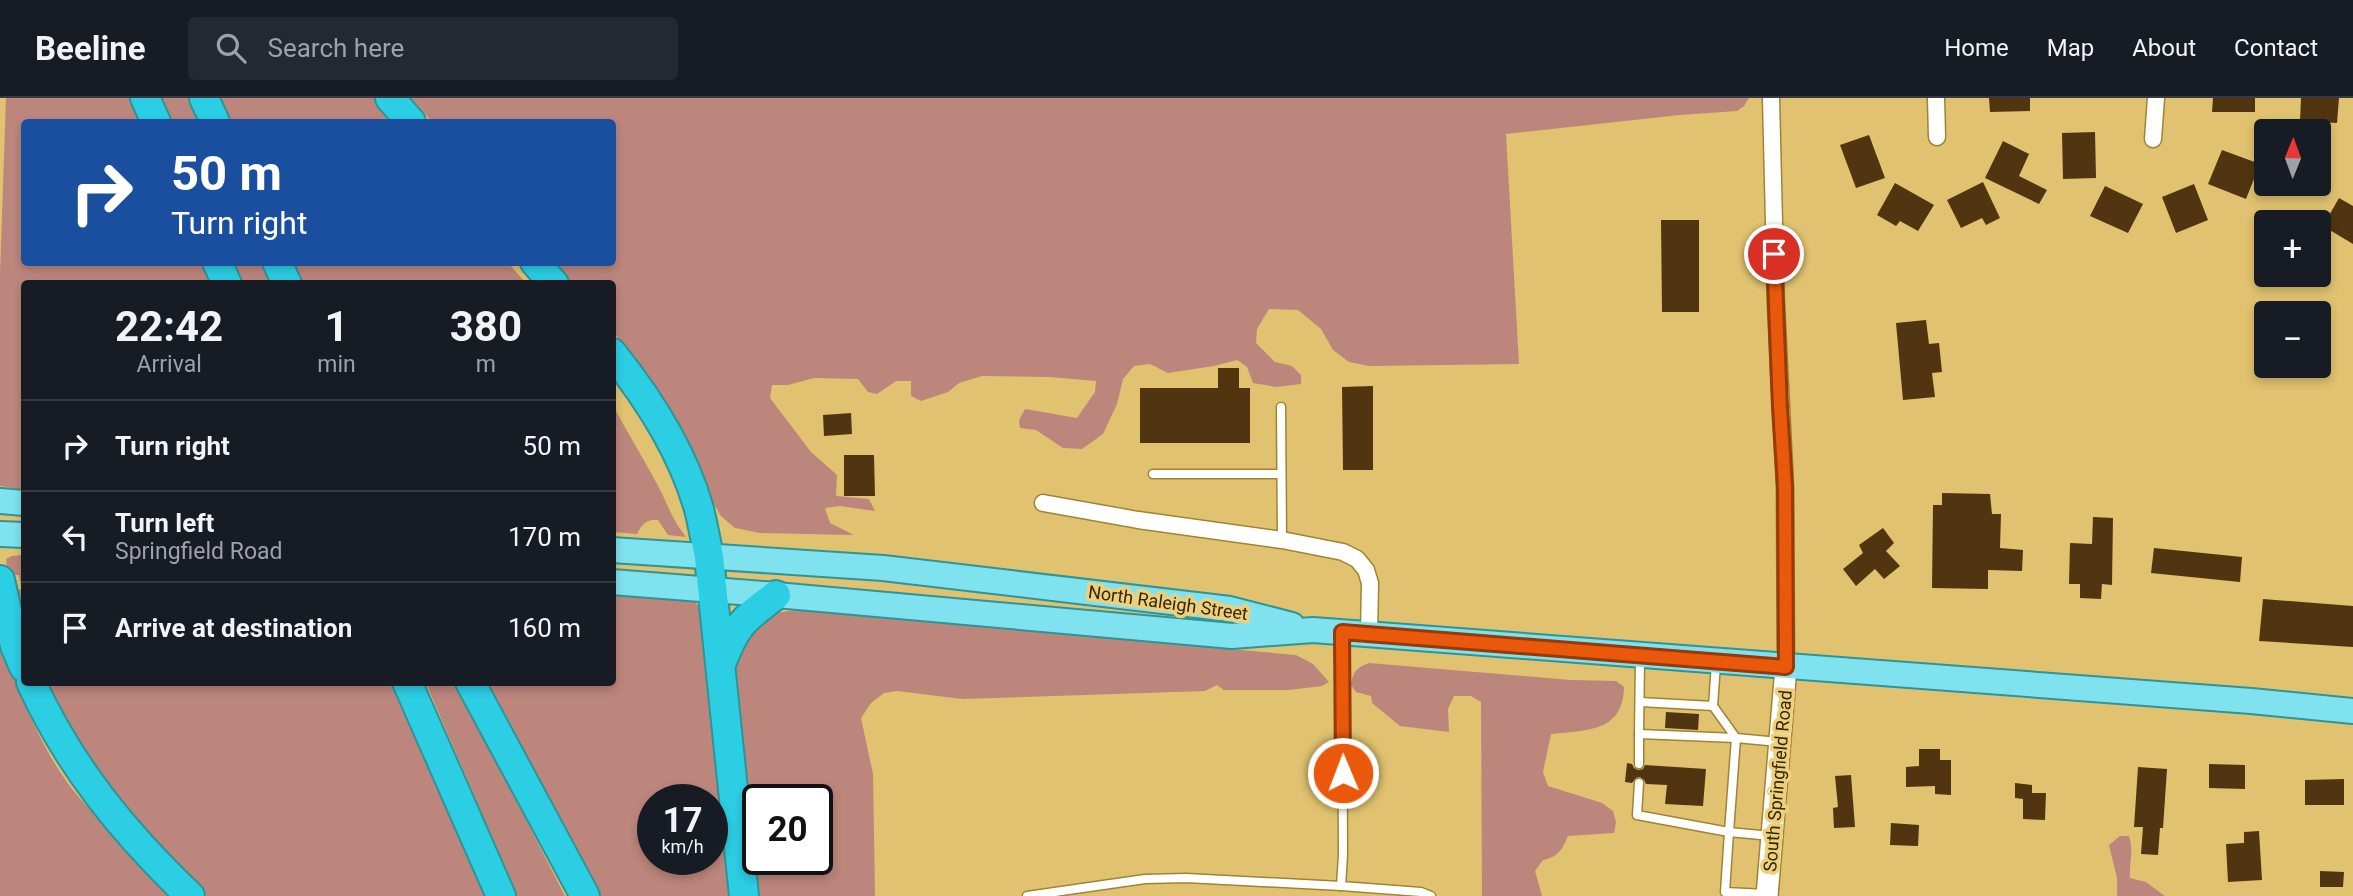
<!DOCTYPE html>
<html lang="en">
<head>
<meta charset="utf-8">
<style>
	:root { --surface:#171b24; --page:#242831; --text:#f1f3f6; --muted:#9ea1a6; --line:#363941 }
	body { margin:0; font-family:Roboto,sans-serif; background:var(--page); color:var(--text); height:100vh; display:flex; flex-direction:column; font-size:26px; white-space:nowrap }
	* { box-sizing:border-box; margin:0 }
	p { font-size:23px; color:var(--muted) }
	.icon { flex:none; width:38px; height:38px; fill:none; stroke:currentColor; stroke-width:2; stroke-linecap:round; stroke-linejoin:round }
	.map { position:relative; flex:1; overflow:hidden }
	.sheet { position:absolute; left:21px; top:182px; width:595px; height:406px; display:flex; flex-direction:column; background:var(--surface); border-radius:7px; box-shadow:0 4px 10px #0003 }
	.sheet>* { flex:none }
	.banner { position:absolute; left:21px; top:21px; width:595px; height:147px; border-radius:7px; box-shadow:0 4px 10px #0003; background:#1a4fa0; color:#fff; overflow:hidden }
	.needle { width:46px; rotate:1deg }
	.tools { position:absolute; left:2254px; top:21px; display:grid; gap:14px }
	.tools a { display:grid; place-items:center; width:77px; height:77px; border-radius:7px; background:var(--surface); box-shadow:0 4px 10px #0003; font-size:35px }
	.speed { position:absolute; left:637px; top:686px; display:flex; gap:14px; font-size:35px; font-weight:700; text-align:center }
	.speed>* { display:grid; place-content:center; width:91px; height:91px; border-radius:50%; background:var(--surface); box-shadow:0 4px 10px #0003; line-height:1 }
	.speed small { font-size:18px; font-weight:400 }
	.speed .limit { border:4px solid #111; border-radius:10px; background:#fff; color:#111 }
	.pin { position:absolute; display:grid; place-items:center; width:60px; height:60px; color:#fff; margin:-30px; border:4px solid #fff; border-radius:50%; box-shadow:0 2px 7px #0007 }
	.me { position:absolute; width:77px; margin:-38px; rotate:359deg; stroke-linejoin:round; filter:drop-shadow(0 0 5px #0008) }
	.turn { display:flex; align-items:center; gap:24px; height:147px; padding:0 35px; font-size:32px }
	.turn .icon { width:91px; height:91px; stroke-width:2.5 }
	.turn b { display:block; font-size:49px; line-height:60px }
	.eta { display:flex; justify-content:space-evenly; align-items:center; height:119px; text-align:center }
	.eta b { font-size:42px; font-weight:700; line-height:49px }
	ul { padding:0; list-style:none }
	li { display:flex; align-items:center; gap:21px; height:91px; padding:0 35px; border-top:2px solid var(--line) }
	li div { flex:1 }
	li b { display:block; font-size:26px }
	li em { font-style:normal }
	header { display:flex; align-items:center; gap:42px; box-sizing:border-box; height:98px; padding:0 35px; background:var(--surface); border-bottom:2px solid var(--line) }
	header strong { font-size:33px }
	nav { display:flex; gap:38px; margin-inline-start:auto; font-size:24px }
	.search { width:490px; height:63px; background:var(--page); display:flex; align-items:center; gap:18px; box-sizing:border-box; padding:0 24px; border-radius:7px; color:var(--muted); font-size:26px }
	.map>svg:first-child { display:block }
	.green { fill:#bc867d; fill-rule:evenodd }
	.building { fill:#513511 }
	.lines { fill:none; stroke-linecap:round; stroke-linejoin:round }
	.service-casing { stroke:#a18430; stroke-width:11 }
	.minor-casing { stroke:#a18430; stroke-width:19 }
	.secondary-casing { stroke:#a18430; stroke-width:24 }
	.primary-casing { stroke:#2f9496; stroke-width:28 }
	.motorway-casing { stroke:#2f9496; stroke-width:32 }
	.service { stroke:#fff; stroke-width:8 }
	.minor { stroke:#fff; stroke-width:16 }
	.secondary { stroke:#fff; stroke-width:21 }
	.primary { stroke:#80e2ef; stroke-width:24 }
	.motorway { stroke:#2ccee4; stroke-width:28 }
	.route-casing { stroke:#983908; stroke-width:18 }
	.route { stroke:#ea580c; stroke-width:12 }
	.labels { text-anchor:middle; stroke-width:7; stroke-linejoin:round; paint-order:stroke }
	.street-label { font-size:18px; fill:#342804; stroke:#edcf7c }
</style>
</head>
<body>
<header>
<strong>Beeline</strong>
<div class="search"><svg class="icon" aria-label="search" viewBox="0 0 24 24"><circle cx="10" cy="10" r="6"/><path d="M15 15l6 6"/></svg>Search here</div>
<nav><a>Home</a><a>Map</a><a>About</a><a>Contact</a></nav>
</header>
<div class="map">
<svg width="2353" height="798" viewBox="0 0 2353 798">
	<rect width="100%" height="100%" fill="#e0c270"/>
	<g class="green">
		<polygon points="6,0 130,0 140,24 24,24 24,164 201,165 210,185 24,186 24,392 0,388 0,176"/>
		<polygon points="156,0 193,0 203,24 167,24"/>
		<polygon points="221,0 378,0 385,8 383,16 390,24 232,24"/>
		<polygon points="411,0 1749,0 1744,8 1737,13 1680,17 1506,36 1519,266 1369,268 1349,264 1333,252 1321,231 1298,212 1269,211 1257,231 1256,245 1275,264 1292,268 1301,277 1301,286 1276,289 1253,285 1247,269 1237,262 1214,268 1168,275 1150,266 1134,268 1123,281 1117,306 1103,336 1082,351 1063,350 1036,332 1020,330 1019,322 1025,311 1077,320 1095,294 1096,283 1050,279 982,278 959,285 948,294 921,303 911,298 911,283 896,283 877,296 868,294 858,281 814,280 788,287 772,287 770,300 811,354 837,377 836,398 869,401 875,413 840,408 825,410 830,425 854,437 760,435 735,430 721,418 695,374 680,334 648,277 613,234 612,186 569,185 551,165 612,164 612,24 432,24"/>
		<polygon points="229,165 265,165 274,185 238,185"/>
		<polygon points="293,165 508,165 526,185 302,185"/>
		<path d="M612 305C626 333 643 359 657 386 668 406 671 420 686 439L668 437 658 422C647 421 642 426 637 436L613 434Z"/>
		<polygon points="23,457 24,459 24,540 16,492 22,491 19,477 12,477 7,470 6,461 12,458"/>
		<path d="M613 497 695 503 700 512 735 798H598L486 585 612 584ZM653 702H712V761H653Z"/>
		<path d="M795 512 1296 557 1313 566 1329 584 1322 588 1289 592H1224L1217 587 1205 593 962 601 897 593 884 595 871 605 861 620 873 676 875 798H755L734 573C742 534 753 517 795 512ZM758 702H817V761H758Z"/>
		<path d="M0 530C9 576 43 655 73 692 104 731 144 764 180 798H0Z"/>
		<path d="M1369 565 1571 582 1616 583 1624 589C1623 635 1586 632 1551 636L1543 674 1548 688 1602 705 1613 713 1616 724 1614 735 1568 738C1562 752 1558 759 1543 762L1535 773 1542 798H1482L1481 604 1471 598H1454L1448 611 1449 634 1400 628 1372 605 1371 598 1356 594 1351 587C1353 574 1356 570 1369 565Z"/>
		<polygon points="43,585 390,585 485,798 207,798 100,687"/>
		<polygon points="426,585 456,585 565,798 517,798"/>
		<path d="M2120 738H2129C2134 753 2129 765 2130 780L2146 784 2165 798H2117V780L2109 747Z"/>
	</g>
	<g class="building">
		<polygon points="1989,0 2030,0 2030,13 1990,14"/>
		<polygon points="2213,0 2255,0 2255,14 2212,14"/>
		<polygon points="2301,0 2339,0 2337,25 2300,23"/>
		<polygon points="2095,34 2096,80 2063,81 2062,35"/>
		<polygon points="1869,37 1885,80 1856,90 1840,47"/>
		<polygon points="2003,43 2029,56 2019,78 2047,92 2039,106 1985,80"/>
		<polygon points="2222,52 2260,66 2246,101 2208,86"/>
		<polygon points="1983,84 2000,120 1986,127 1982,120 1961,130 1947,102"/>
		<polygon points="1895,85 1934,107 1918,133 1900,123 1896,128 1877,117"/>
		<polygon points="2194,86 2208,122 2176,135 2162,99"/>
		<polygon points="2105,88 2143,106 2128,135 2090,118"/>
		<polygon points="2339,100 2353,108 2353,146 2323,128"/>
		<polygon points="1661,122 1699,122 1699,214 1662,214"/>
		<polygon points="1926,222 1929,246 1939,245 1942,274 1932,275 1935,299 1903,302 1896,225"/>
		<polygon points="1218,270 1239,270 1239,290 1250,290 1250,345 1140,345 1140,290 1218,290"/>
		<polygon points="1373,288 1373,372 1343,372 1342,289"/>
		<polygon points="851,315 852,336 824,338 823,317"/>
		<polygon points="844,357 874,357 875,398 844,398"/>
		<polygon points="1942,395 1990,396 1992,416 2001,416 2000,450 2023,452 2022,473 1988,472 1988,491 1932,490 1933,407 1942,407"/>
		<polygon points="2093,419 2113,420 2112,487 2102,486 2101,501 2080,500 2080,486 2069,486 2070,445 2092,446"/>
		<polygon points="1883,430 1894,445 1886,453 1900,468 1884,481 1875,471 1856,488 1843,471 1863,455 1859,447"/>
		<polygon points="2154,450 2242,459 2240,484 2151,475"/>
		<polygon points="2263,501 2353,508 2353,549 2259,543"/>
		<polygon points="1666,614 1699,616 1698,632 1665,630"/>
		<polygon points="1919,651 1940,651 1940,662 1951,662 1951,697 1935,696 1935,688 1906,689 1906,669 1919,668"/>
		<polygon points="1627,665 1632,666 1634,670 1638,672 1643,671 1645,667 1706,671 1703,708 1665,706 1667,687 1646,686 1644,682 1640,679 1636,680 1632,685 1625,684"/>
		<polygon points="2209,666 2245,667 2245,691 2209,690"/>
		<polygon points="2138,669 2167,671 2163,730 2160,730 2158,757 2141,756 2143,729 2134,729"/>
		<polygon points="1851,677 1855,729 1834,730 1833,710 1838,709 1835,678"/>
		<polygon points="2344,681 2344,707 2305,707 2305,682"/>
		<polygon points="2015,685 2032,687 2032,695 2046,695 2045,722 2023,721 2023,701 2015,700"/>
		<polygon points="1891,725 1919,727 1918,748 1890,747"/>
		<polygon points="2259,733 2262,782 2228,784 2226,746 2244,745 2244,734"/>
		<polygon points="2320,773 2344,774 2343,789 2320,789"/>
	</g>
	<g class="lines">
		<defs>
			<g id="service">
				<polyline points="1281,309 1282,442"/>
				<polyline points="1153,376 1281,376"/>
				<polyline points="1342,537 1343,757 1341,788 1421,794 1431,798"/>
				<polyline points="1640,560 1639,636 1736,640"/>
				<polyline points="1640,604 1713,608 1716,566"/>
				<polyline points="1713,608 1736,640"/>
				<polyline points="1639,666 1639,636"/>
				<polyline points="1639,685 1637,717 1729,734 1736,640 1779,644"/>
				<polyline points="1767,796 1725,794 1729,734 1771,738"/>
				<polyline points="1027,798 1145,781 1186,780 1341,788"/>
			</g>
			<g id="minor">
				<polyline points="1771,0 1776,208 1785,389 1786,569"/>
				<polyline points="1936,0 1937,39"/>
				<polyline points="2153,41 2156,0"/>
				<polyline points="1043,405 1138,422 1282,442 1343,454 1357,461 1366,472 1370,485 1369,536"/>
			</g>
			<polyline id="secondary" points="1767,798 1786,569"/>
			<g id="primary">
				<polyline points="0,403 24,405"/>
				<polyline points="0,436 24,437"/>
				<polyline points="612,452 883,470 1230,511 1292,527"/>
				<polyline points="612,484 776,497 1232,538 1313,532 2251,603 2353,613"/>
			</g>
			<g id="motorway">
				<polyline points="145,0 156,24"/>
				<polyline points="204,0 215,24"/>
				<polyline points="390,0 411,24"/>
				<polyline points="217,164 227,186"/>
				<polyline points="277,164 287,186"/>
				<polyline points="535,164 554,186"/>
				<path d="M612 255C649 301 683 355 699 411 703 427 706 444 709 459L744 798"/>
				<polyline points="0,482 15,548 24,569"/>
				<path d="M721 566C736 526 743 522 776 497"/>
				<path d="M31 584C69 668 124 735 190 798"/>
				<polyline points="407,584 501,798"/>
				<polyline points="470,584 585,798"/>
			</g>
		</defs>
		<use href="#service" class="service-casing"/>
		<use href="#minor" class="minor-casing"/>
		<use href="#secondary" class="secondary-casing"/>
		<use href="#primary" class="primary-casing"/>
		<use href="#motorway" class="motorway-casing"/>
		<use href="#service" class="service"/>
		<use href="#minor" class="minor"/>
		<use href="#secondary" class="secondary"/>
		<use href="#primary" class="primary"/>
		<use href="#motorway" class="motorway"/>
	</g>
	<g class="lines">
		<defs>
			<polyline id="route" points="1343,675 1342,534 1786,569 1785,389 1780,309 1774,156"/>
		</defs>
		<use href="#route" class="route-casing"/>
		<use href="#route" class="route"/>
	</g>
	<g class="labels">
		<g class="street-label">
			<text transform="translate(1168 505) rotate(8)" y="6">North Raleigh Street</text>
			<text transform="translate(1778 683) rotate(-85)" y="6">South Springfield Road</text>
		</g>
	</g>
</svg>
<div class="tools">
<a><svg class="needle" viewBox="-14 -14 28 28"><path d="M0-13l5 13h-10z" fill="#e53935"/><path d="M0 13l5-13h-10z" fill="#9ea1a6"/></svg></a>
<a>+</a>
<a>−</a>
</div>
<div class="speed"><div>17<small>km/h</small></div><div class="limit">20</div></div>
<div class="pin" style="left:1774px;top:156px;background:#d93025"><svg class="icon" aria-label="arrive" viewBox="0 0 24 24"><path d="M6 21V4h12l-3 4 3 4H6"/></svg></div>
<svg class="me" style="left:1343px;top:675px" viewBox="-20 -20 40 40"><circle r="17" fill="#ea580c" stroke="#fff" stroke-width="3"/><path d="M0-11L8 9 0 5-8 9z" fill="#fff"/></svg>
<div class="banner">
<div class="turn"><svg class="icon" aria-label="right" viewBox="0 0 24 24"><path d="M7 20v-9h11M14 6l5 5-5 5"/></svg><div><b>50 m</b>Turn right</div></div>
</div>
<section class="sheet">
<div class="eta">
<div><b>22:42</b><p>Arrival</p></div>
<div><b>1</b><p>min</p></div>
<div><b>380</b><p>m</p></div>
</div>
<ul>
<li><svg class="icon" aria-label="right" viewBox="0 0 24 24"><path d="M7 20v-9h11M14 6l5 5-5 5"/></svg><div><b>Turn right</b></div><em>50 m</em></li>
<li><svg class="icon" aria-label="left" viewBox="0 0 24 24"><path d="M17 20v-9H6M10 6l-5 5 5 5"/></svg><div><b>Turn left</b><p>Springfield Road</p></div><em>170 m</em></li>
<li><svg class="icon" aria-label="arrive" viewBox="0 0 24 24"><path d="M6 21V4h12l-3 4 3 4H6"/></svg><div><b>Arrive at destination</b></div><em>160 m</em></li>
</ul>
</section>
</div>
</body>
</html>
